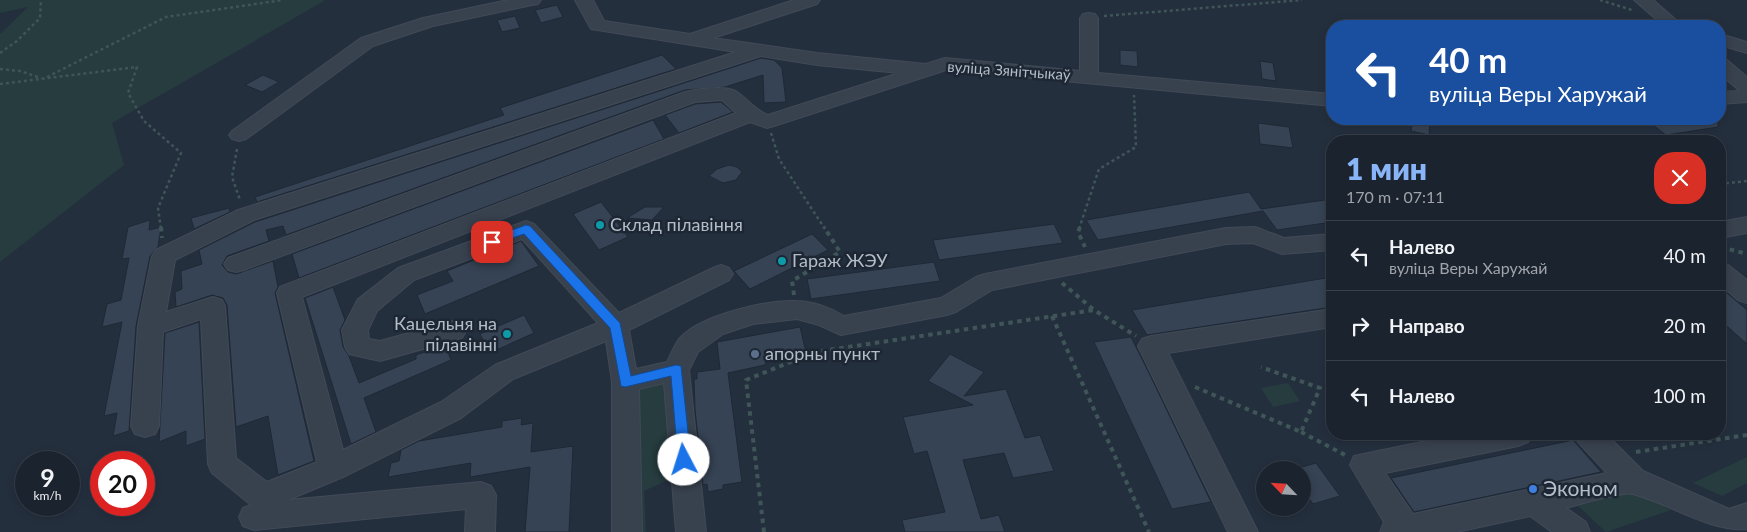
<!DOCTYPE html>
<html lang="ru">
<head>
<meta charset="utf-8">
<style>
	:root { --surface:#1b232e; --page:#282f3a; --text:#f1f3f6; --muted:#a0a4aa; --line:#39404a; --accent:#8ab4f8 }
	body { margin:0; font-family:Lato,sans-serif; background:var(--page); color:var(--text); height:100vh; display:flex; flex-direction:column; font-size:19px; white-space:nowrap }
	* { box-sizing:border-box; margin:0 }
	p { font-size:16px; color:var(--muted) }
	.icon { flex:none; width:28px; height:28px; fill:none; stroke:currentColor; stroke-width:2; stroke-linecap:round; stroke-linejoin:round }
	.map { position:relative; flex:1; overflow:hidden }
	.panel { position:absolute; left:1326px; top:135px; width:400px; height:305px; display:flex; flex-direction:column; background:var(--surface); border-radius:20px; box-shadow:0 2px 8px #0003,0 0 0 1px var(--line) }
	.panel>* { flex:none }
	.banner { position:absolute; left:1326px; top:20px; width:400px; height:105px; border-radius:20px; box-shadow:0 2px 8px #0003,0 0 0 1px var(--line); background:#1a4fa0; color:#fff; overflow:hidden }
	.needle { width:32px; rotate:295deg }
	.fabs { position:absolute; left:1256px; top:461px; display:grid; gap:10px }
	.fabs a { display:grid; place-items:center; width:55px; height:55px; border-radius:50%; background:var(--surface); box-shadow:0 2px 8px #0003,0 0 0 1px var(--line); font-size:25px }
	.speed { position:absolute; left:15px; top:451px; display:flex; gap:10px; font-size:25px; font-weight:700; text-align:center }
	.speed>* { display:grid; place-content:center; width:65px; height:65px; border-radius:50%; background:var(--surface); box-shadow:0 2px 8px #0003,0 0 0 1px var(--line); line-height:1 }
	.speed small { font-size:12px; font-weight:400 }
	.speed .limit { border:8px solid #d22; background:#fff; color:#111 }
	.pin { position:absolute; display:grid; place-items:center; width:42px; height:42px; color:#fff; margin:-21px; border-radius:10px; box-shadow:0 2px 8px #0006 }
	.me { position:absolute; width:55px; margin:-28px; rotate:355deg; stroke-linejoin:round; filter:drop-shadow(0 0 4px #0008) }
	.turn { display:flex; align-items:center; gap:18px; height:105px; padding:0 20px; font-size:22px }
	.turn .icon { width:65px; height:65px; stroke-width:2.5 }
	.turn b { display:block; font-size:35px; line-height:42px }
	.round { display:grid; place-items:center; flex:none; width:52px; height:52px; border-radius:20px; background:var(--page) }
	.headline { display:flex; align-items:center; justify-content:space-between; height:85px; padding:0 20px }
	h1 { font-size:30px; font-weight:800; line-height:38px; color:var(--accent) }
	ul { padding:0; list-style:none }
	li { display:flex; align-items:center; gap:15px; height:70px; padding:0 20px; border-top:1px solid var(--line) }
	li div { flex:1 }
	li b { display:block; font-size:19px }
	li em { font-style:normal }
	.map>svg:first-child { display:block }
	.green { fill:#263c3f }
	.building { fill:#364354; stroke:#1f2835 }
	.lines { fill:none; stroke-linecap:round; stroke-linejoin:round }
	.minor-casing { stroke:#414a57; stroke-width:2 }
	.path-far1 { stroke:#3f5557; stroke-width:2.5; stroke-dasharray:3 3; stroke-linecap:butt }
	.path { stroke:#3f5557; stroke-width:4; stroke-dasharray:4.5 4.5; stroke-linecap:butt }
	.minor { fill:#38414e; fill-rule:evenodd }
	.route { fill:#1a73e8; stroke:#114b97 }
	.culture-dot { fill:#0f9aa8; stroke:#1d2633; stroke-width:2 }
	.service-dot { fill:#5c6f8a; stroke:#1d2633; stroke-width:2 }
	.shop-dot { fill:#3f7fe0; stroke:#1d2633; stroke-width:2 }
	.labels { text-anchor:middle; stroke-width:5; stroke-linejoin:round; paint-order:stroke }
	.far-street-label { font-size:15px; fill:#b4bcc9; stroke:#1d2633 }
	.poi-label { font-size:18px; fill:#b4bcc9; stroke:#1d2633; text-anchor:start }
	.near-poi-label { font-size:21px; fill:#b4bcc9; stroke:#1d2633; text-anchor:start }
</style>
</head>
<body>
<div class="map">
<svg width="1747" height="532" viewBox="0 0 1747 532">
	<rect width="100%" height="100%" fill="#242f3e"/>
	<g class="green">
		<polygon points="0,0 323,0 324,1 112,123 124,165 0,262 0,34 28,7 0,13"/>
		<polygon points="679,379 672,478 644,491 646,532 635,532 632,390"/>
		<polygon points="1288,383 1300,401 1273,407 1261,388"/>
		<polygon points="1747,457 1747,483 1722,496 1693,483"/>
		<polygon points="1635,490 1671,510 1606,532 1578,506"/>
	</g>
	<g class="building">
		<polygon points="557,5 563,17 541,23 535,10"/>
		<polygon points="515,16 520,28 502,32 497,20"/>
		<polygon points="1120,50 1137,51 1138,67 1120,65"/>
		<polygon points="662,55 676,69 257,202 255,197 504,115 500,108"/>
		<polygon points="761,58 774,60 782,68 786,102 764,103 763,75 725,87 685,90 286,235 283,226 266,230 269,241 227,256 222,265 228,272 236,274 273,261 278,287 275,293 314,461 278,475 268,416 236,427 227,305 223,298 212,295 176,307 175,292 182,289 181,271 202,264 199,250 255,222"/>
		<polygon points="1260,61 1273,63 1276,81 1262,79"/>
		<polygon points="263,75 279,82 262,92 245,85"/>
		<polygon points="721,102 733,112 679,133 665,115 695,104"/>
		<polygon points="1413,119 1430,121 1429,135 1411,131"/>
		<polygon points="1666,119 1718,119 1718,127 1666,135 1649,122"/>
		<polygon points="653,120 664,139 299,278 292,254"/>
		<polygon points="1258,123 1289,127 1293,148 1260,144"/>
		<polygon points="729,165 737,167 742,172 736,180 723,183 709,176 717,169"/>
		<polygon points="1249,192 1261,209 1332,199 1332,222 1277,230 1263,211 1098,240 1086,220"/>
		<polygon points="601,202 628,237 599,250 573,214"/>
		<polygon points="645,207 664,207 652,220 627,218"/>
		<polygon points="229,208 230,212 194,229 191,218"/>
		<polygon points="150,220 149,230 161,227 158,247 150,256 136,326 129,431 113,436 117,413 104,416 122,322 102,327 107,304 121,300 129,258 122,259 128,227"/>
		<polygon points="1054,224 1063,243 939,260 933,240"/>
		<polygon points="812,234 828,250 750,289 734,271"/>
		<polygon points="521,241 539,266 425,314 417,295 453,281 447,271"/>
		<polygon points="934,262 940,281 811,299 807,279"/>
		<polygon points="1332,277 1332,307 1147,335 1132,310"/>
		<polygon points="333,287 345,320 340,330 343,347 349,356 359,383 416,359 416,355 445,345 451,360 364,398 376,432 351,444 305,298"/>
		<polygon points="1720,287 1747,310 1747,344 1720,320"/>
		<polygon points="524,315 534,333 490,353 480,334"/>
		<polygon points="199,322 205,439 186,446 186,431 159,442 165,333"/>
		<polygon points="800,327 806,352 766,359 765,365 728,373 742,482 723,485 723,489 708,492 707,484 703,485 695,409 694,379 697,379 697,372 720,369 717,342"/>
		<polygon points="1131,337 1149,373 1211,502 1172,509 1094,342"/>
		<polygon points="950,354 984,372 964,396 1006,389 1025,438 1040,435 1054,471 1013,478 1004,453 963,460 981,519 999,515 1005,532 905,532 902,520 945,512 927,451 914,454 903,417 973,405 928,381"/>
		<polygon points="522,418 521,425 533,423 531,452 573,446 569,532 525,532 530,467 470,477 471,463 388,477 391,463 399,461 401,450 419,441 502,427 502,421"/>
		<polygon points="1573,440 1601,472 1414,512 1391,478"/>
		<polygon points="1316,463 1340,496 1313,504 1302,489 1302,467"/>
	</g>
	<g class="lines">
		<defs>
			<g id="minor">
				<polygon points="508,0 541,0 538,4 532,5 433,26 373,46 246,139 239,141 232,139 229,135 232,131 361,38 423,18"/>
				<path d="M575 0H593L604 21 690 34 794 0H820L817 4 713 38 817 53 926 64 945 58 1080 71V18L1083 14 1089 13 1095 14 1098 18V73L1332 94V106L946 70 774 126 767 128 750 122 302 297 343 450 441 402 495 365 598 323 522 239 414 280 377 311 368 330 369 339 380 341 453 321 462 324 466 331 462 338 380 361 349 354 345 347 342 330 358 299 398 268 526 221 534 224 619 313 713 268 721 265 729 268 733 274 729 280 629 330 636 369 667 362C671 354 675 344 680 338 701 315 766 300 796 301 812 301 831 308 844 316L941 298 976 277 985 274 1226 228 1255 227 1284 238 1332 234V250L1282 254 1253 243 1226 244 992 290 956 312 947 315 841 335 819 325 797 319 753 324 723 334 698 352 689 370 706 532H676L664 383 639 389 642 532H612V382L606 341 513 379 461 418 343 477 288 500 481 482 491 486 496 495 495 532H465L466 509 254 530 243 526 239 517 243 508 251 505 212 473 208 464 201 319 163 332 159 426 155 434 145 437 135 434 131 426 138 326 152 256 156 250 238 210 736 52 591 29ZM761 56 817 65 899 73 768 115C752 109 745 95 733 90 723 86 695 89 685 92L228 258 224 264 228 270 236 272 244 270 695 102 722 100 736 113 280 287 277 293 317 462 267 482 236 458 225 306 222 300 213 297 166 312 175 260 254 220Z"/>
				<polygon points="1634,0 1653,0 1683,26 1664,26"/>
				<polygon points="1720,34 1747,42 1747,53 1720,45"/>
				<polygon points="1720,58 1727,60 1747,77 1747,102 1720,104 1720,92 1740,91 1720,74"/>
				<polygon points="1747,217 1747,233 1720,238 1720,222"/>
				<polygon points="1720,263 1728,265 1747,280 1747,303 1738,300 1720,284"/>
				<polygon points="1332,309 1332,327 1168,353 1258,532 1228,532 1138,346 1142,339 1151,336"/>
				<path d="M1460 434H1532L1528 442 1518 446 1385 473 1413 514 1607 473 1578 442 1574 434H1606L1643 471 1729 509 1747 503V529C1709 532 1669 503 1633 494 1624 491 1578 505 1566 508L1586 522 1590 532H1552L1530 516 1457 532H1380L1384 522 1350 465 1354 456Z"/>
			</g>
		</defs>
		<use href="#minor" class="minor-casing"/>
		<g class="path-far1">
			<polyline points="1600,0 1632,10"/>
			<polyline points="1104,16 1302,0"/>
			<polyline points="0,53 17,41 40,18 41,0"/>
			<polyline points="0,69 20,71 41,78"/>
			<polyline points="47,77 166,17 283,0"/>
			<polyline points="0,84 137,67 128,93 144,121 181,153 158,208 161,229"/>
			<polyline points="771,133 779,159 825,229"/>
			<polyline points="237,149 232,177 240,200"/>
			<polyline points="1720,184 1747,181"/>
			<polyline points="1079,229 1099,169 1136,147 1134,95"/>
		</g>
		<g class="path">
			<polyline points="161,227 162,238"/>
			<polyline points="1080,227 1078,232 1085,247"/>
			<polyline points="1721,247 1747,254"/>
			<polyline points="1062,283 1094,310"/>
			<polyline points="794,295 792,281 840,252 824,227"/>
			<polyline points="1052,316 1149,532"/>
			<polyline points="1195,387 1301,432 1320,388 1261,367"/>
			<polyline points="1301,432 1347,456"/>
			<polyline points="1636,452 1747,435"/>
			<polyline points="764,532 746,380 815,352 1094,310 1136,336"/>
		</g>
		<use href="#minor" class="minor"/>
	</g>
	<polygon class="route" points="526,225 530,226 620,323 631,376 676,365 681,366 691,460 689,464 684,466 680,464 678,460 671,376 625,387 621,386 610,328 524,234 492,245 486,242 488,239"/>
	<g class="culture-dot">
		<circle cx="600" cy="225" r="5"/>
		<circle cx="782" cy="261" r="5"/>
		<circle cx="507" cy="334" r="5"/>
	</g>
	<circle class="service-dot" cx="755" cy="354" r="5"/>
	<circle class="shop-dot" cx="1533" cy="489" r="5"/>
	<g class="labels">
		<g class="far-street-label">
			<text transform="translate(1009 71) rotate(4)" y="5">вуліца Зянітчыкаў</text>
		</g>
		<g class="poi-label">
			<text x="610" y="231">Склад пілавіння</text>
			<text x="792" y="267">Гараж ЖЭУ</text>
			<text x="497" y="330" text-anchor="end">Кацельня на<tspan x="497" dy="21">пілавінні</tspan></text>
			<text x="765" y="360">апорны пункт</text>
		</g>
		<g class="near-poi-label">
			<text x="1543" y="496">Эконом</text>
		</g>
	</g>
</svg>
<div class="fabs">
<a><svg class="needle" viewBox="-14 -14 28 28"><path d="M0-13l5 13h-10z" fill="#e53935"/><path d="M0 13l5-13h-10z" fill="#a0a4aa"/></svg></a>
</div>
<div class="speed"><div>9<small>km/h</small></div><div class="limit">20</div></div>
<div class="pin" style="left:492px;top:242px;background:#d93025"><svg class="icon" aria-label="arrive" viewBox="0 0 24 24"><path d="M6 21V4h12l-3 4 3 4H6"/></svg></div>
<svg class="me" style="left:684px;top:460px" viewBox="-20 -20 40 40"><circle r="19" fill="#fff"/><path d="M0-13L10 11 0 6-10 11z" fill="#1a73e8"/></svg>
<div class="banner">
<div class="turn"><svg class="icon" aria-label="left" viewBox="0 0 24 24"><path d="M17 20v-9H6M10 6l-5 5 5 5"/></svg><div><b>40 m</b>вуліца Веры Харужай</div></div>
</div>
<section class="panel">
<div class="headline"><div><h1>1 мин</h1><p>170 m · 07:11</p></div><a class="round" style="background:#d93025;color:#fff"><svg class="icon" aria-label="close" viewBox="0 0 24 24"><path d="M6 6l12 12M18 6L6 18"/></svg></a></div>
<ul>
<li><svg class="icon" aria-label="left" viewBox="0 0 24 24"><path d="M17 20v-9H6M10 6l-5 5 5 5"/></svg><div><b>Налево</b><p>вуліца Веры Харужай</p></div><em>40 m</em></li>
<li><svg class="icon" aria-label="right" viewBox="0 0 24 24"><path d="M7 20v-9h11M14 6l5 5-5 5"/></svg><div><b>Направо</b></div><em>20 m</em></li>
<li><svg class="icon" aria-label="left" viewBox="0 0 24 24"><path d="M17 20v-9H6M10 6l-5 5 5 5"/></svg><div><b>Налево</b></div><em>100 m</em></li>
</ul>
</section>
</div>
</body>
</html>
